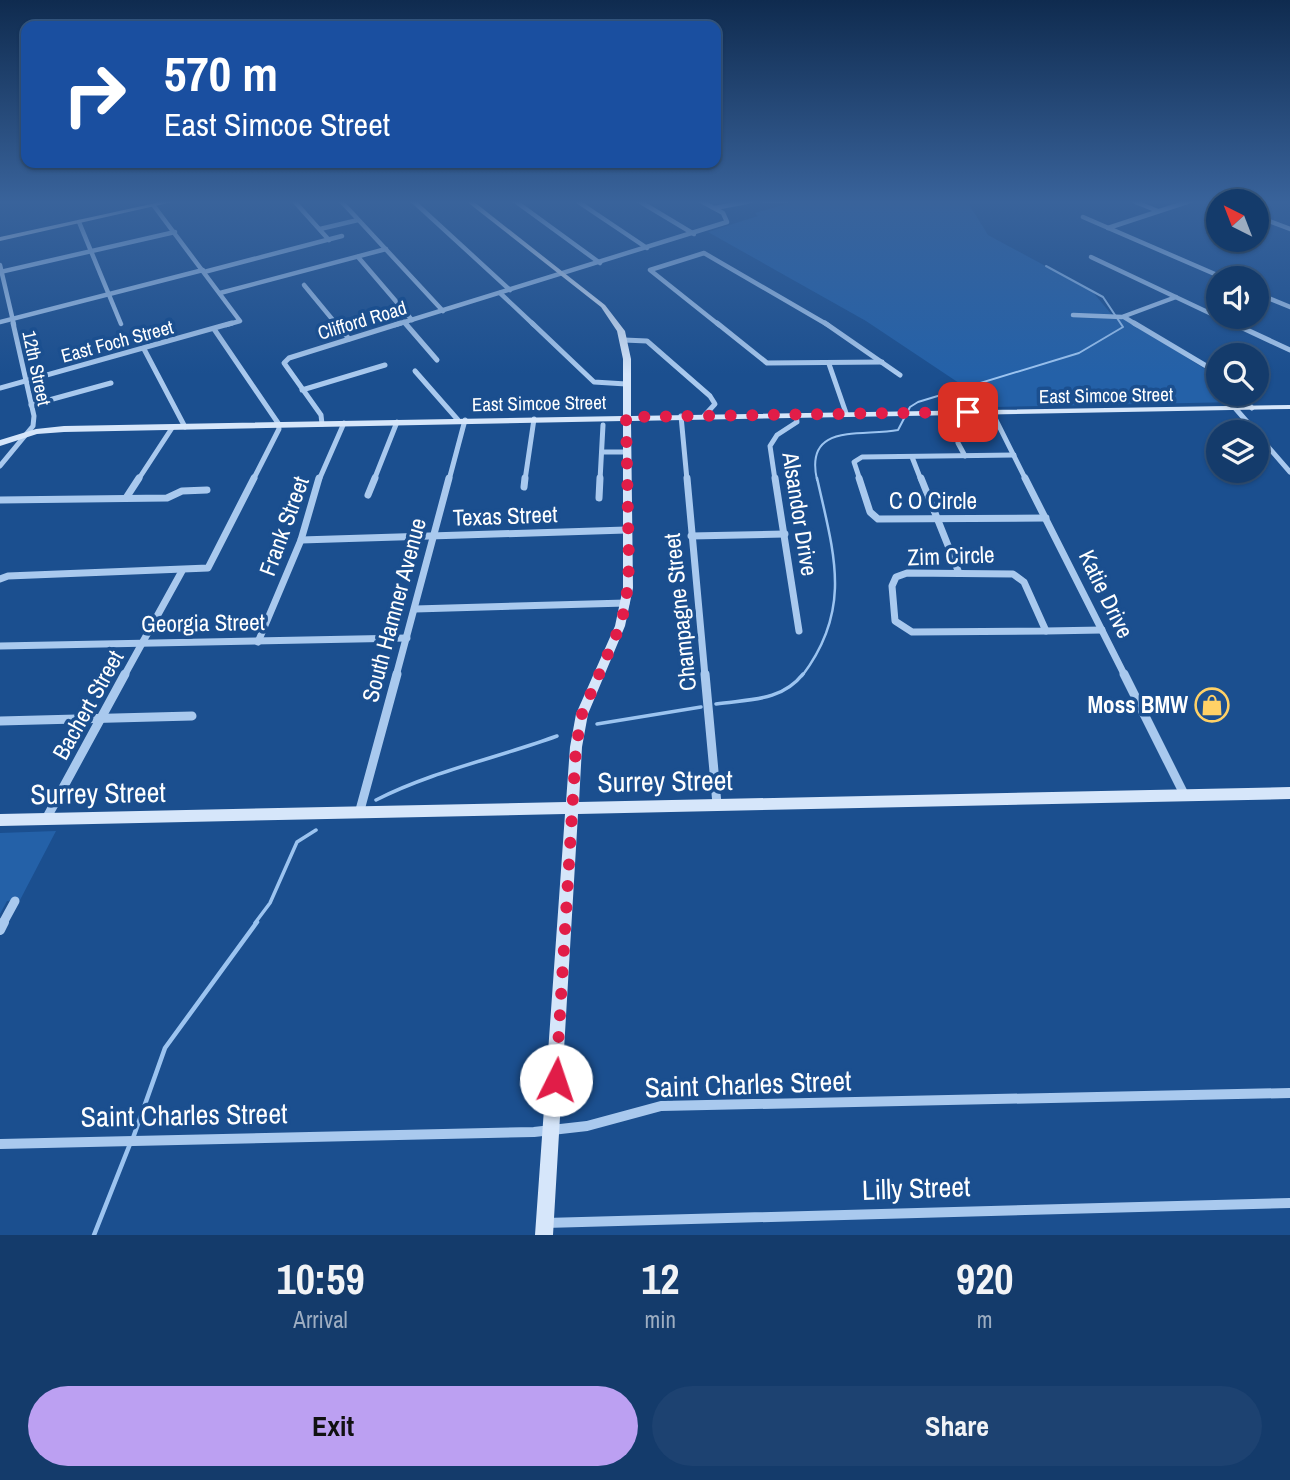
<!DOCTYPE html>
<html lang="en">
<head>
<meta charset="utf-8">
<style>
	:root { --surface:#143b6b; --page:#1d4271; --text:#f1f3f6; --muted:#9dadc1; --line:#33557e; --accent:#bca0f2 }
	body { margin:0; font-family:"Archivo Narrow",sans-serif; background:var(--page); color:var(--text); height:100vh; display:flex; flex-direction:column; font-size:26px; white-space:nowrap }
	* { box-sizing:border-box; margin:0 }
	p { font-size:23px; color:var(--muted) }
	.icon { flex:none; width:38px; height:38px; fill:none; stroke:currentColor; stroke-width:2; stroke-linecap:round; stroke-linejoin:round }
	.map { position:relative; height:1235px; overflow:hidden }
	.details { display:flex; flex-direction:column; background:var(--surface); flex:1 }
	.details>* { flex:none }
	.hud { position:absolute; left:21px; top:21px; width:700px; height:147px; border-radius:14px; box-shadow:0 2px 5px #0004,0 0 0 2px var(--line); background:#1a4fa0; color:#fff; overflow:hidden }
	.needle { width:46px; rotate:318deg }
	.fabs { position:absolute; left:1206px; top:189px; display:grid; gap:14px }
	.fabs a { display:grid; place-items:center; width:63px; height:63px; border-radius:50%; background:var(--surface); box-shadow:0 2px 5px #0004,0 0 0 2px var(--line); font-size:35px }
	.pin { position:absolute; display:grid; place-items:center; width:60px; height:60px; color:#fff; margin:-30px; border-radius:14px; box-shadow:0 4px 10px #0006 }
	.me { position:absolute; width:77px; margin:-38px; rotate:4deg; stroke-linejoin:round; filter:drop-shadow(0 0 5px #0008) }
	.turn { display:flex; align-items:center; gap:24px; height:147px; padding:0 28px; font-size:32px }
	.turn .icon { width:91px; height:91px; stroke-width:2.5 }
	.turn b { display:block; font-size:49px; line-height:60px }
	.eta { display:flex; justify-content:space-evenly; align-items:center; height:119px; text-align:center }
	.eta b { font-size:42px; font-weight:800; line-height:49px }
	.primary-button { display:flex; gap:14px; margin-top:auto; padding:14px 28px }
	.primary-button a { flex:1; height:80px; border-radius:42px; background:var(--accent); color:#111; font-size:28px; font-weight:800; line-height:80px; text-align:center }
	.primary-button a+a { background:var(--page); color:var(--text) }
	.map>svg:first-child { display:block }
	.green { fill:#2461a8 }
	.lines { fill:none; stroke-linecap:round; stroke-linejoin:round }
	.stream-far3 { stroke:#9cc4f0; stroke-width:2 }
	.stream-far2 { stroke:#9cc4f0; stroke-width:2.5 }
	.stream-far1 { stroke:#9cc4f0; stroke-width:3.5 }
	.stream { stroke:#9cc4f0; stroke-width:4.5 }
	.street-far4 { stroke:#a9c9ee; stroke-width:4.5 }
	.street-far3 { stroke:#a9c9ee; stroke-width:5 }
	.street-far2 { stroke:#a9c9ee; stroke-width:7 }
	.street-far1 { stroke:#a9c9ee; stroke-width:9 }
	.street { stroke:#a9c9ee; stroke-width:10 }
	.secondary { fill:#d6e6fa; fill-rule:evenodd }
	.route { stroke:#e11d48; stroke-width:12; stroke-dasharray:0 21.6 }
	.labels { text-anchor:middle; stroke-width:7; stroke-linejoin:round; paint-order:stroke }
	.far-street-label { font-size:19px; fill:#fff; stroke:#1b4f8f }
	.street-label { font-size:23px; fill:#fff; stroke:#1b4f8f }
	.poi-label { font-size:23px; font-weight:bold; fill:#fff; stroke:#1b4f8f; text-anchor:end }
	.near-street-label { font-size:28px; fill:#fff; stroke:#1b4f8f }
</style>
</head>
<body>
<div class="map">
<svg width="1290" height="1235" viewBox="0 0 1290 1235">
	<rect width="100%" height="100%" fill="#1b4f8f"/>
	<g class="green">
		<polygon points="796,201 967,201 988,235 1092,291 1112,315 1119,315 1213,374 1218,379 1218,394 1231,394 1239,402 995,407 866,321 708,232 758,216 755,213"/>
		<polygon points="56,831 20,900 7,901 0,914 0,833"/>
	</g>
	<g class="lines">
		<path class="stream-far3" d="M817 480C804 422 861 437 898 430L910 407 918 402 1079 353 1123 327 1103 297 1046 266"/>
		<path class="stream-far2" d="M802 676C853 609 834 554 817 478"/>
		<g class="stream-far1">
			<path d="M716 704C748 699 781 702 803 674"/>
			<polyline points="597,724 701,707"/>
			<path d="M376 800C433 771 497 758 557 736"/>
			<polyline points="255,923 270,903 297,842 316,830"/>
		</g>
		<g class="stream">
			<polyline points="133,1138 165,1048 257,922"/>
			<polyline points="94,1235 130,1144"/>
		</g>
		<g class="street-far4">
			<polyline points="294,201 329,240"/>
			<polyline points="341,201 443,311"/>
			<polyline points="413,201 510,290"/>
			<polyline points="515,201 600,263"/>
			<polyline points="577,201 647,248"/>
			<polyline points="639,201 694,234"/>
			<polyline points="765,201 786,201"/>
			<polyline points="1133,201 1158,211"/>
			<polyline points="154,206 240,321 226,325"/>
			<polyline points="715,208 751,201"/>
			<polyline points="1256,216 1290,229"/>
			<polyline points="1083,217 1224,278"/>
			<polyline points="79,222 121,324"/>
			<polyline points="1108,228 1190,201"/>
			<polyline points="320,229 358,220"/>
			<polyline points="358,257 412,320"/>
			<polyline points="1091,257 1218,317"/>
			<polyline points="0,265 14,325"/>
			<polyline points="0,272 175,232"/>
			<polyline points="204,272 342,236"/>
			<polyline points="304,285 337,325"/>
			<polyline points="220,293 386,249"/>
			<polyline points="500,293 534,325"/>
			<polyline points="1256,293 1290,307"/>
			<polyline points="1073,315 1122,317 1176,297"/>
			<polyline points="1124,317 1137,325"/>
			<polyline points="1218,317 1235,325"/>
			<polyline points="0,322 203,270"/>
			<polyline points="404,322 407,325"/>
			<polyline points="395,325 727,222 723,213 701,201"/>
			<polyline points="719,325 650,270 704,253 828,325"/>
		</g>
		<g class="street-far3">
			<polyline points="336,323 349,339"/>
			<polyline points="405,323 437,360"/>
			<polyline points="532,323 594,382 626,384"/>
			<polyline points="717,323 767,363 882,362"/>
			<polyline points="825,323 900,375"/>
			<polyline points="1134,323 1218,373"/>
			<polyline points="1232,323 1290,350"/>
			<polyline points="214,329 278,423 279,429 253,480"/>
			<polyline points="624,340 647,341 710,396 715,404 704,416"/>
			<polyline points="144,349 185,427"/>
			<polyline points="829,364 846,413"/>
			<polyline points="415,371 458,420"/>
			<polyline points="0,388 232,323"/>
			<polyline points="302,390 385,365"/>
			<polyline points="1239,394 1252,408"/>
			<polyline points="31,405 111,383"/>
			<polyline points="1235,408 1256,432"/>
			<polyline points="992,412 1026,480"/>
			<polyline points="681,416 687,480"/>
			<polyline points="322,424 321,415 284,363 289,358 401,323"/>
			<polyline points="1256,433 1290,472"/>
			<polyline points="958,443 965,456"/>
			<polyline points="602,452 626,452"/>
			<polyline points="912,457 921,480"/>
			<polyline points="0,466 33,426 34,416 13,323"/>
			<polyline points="138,480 172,428"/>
			<polyline points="319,480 344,423"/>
			<polyline points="374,480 397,422"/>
			<polyline points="449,480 465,420"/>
			<polyline points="525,480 534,419"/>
			<polyline points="600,480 603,425"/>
			<polyline points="775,480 770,446 777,435 797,422 796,414"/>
			<polyline points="860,480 854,462 862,457 1014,455"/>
		</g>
		<g class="street-far2">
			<polyline points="687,478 705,676"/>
			<polyline points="775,478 799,631"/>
			<polyline points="859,478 870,512 878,519 1046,518"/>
			<polyline points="921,478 959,573"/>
			<polyline points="1025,478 1125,676"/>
			<polyline points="524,487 525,478"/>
			<polyline points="368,495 375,478"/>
			<polyline points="126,498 139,478"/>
			<polyline points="599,498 600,478"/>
			<polyline points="0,500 167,498 182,491 207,490"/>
			<polyline points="691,536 785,534"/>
			<polyline points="301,540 626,530"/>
			<polygon points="907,573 1013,574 1024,582 1046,631 912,632 895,621 892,586 896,577"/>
			<polyline points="0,579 8,576 208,568 254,478"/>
			<polyline points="415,609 626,603"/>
			<polyline points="1046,631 1102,630"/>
			<polyline points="258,642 301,540 319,478"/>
			<polyline points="0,646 407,638"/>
			<polyline points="124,676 182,571"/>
			<polyline points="396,676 449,478"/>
		</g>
		<g class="street-far1">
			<polyline points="705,674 717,804"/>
			<polyline points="1124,674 1184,794"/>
			<polyline points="0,721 192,716"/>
			<polyline points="360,810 397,674"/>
			<polyline points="46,819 125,674"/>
			<polyline points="3,923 15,901"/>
		</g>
		<g class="street">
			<polyline points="0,930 4,922"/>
			<polyline points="0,1144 534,1132 587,1126 661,1106 1290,1093"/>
			<polyline points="545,1223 1290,1203"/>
		</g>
		<g class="secondary">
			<polygon points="165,201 177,201 0,241 0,237"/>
			<polygon points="466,201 473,201 605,305 625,331 631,359 631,416 1290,405 1290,409 631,421 633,588 625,626 588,714 582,747 579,802 1290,787 1290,799 578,814 553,1235 535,1235 565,814 0,826 0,814 566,802 570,747 576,714 615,626 623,588 623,421 64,432 37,434 0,446 0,440 36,429 64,426 623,416 623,359 617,331 601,307"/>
		</g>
	</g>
	<linearGradient id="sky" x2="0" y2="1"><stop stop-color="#0f2b4f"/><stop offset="0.54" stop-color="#39639b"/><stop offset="1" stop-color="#39639b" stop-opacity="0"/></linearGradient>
	<rect width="1290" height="374" fill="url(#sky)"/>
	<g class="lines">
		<polyline class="route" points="556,1080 576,747 582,714 620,626 626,603 629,566 626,417 968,412"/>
	</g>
	<defs>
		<symbol id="shop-ring" viewBox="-11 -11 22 22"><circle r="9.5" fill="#1b4f8f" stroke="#ffd166" stroke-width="1.5"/><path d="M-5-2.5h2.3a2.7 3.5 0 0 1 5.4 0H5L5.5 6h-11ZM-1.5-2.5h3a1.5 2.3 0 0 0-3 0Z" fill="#ffd166"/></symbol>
	</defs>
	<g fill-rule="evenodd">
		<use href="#shop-ring" x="1193" y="686" width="38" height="38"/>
	</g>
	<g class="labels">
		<g class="far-street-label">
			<text transform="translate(362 320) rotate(-17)" y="7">Clifford Road</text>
			<text transform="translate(117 341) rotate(-15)" y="7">East Foch Street</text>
			<text transform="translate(37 368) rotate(78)" y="7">12th Street</text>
			<text transform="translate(1106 395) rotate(-1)" y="7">East Simcoe Street</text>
			<text transform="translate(539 403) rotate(-1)" y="7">East Simcoe Street</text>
		</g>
		<g class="street-label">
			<text x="933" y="509">C O Circle</text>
			<text transform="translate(800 514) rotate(81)" y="8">Alsandor Drive</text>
			<text transform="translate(505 516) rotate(-2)" y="8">Texas Street</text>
			<text transform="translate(284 526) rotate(-70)" y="8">Frank Street</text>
			<text transform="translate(951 556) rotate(-2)" y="8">Zim Circle</text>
			<text transform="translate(1106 594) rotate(64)" y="8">Katie Drive</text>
			<text transform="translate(394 610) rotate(-75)" y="8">South Hamner Avenue</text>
			<text transform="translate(680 612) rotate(-96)" y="8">Champagne Street</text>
			<text transform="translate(203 623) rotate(-1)" y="8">Georgia Street</text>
			<text transform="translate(88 705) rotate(-61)" y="8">Bachert Street</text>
		</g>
		<g class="poi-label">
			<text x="1188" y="713">Moss BMW</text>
		</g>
		<g class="near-street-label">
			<text transform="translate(665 781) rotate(-1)" y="10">Surrey Street</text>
			<text transform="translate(98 793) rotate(-1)" y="10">Surrey Street</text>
			<text transform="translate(748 1084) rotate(-2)" y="10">Saint Charles Street</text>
			<text transform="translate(184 1115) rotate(-1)" y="10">Saint Charles Street</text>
			<text transform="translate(916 1188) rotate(-2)" y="10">Lilly Street</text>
		</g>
	</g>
</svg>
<div class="fabs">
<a><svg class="needle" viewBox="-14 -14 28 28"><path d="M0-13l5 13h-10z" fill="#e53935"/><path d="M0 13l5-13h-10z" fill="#9dadc1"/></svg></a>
<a><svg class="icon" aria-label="sound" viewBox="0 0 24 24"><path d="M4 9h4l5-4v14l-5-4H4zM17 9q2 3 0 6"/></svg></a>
<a><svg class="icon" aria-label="search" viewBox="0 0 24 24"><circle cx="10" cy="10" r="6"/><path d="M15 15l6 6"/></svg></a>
<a><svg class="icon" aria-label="layers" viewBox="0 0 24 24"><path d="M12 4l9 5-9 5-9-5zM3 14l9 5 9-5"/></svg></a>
</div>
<div class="pin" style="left:968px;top:412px;background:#d93025"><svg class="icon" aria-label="arrive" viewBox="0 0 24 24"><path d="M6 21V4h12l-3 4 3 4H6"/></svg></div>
<svg class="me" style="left:556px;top:1080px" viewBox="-20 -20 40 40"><circle r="19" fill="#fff"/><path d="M0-13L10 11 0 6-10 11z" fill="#e11d48"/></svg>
<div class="hud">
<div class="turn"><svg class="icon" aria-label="right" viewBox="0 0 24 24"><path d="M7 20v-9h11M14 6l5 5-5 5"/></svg><div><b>570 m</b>East Simcoe Street</div></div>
</div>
</div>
<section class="details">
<div class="eta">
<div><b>10:59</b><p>Arrival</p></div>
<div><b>12</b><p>min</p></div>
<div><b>920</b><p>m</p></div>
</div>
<div class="primary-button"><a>Exit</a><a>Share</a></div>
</section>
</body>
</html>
